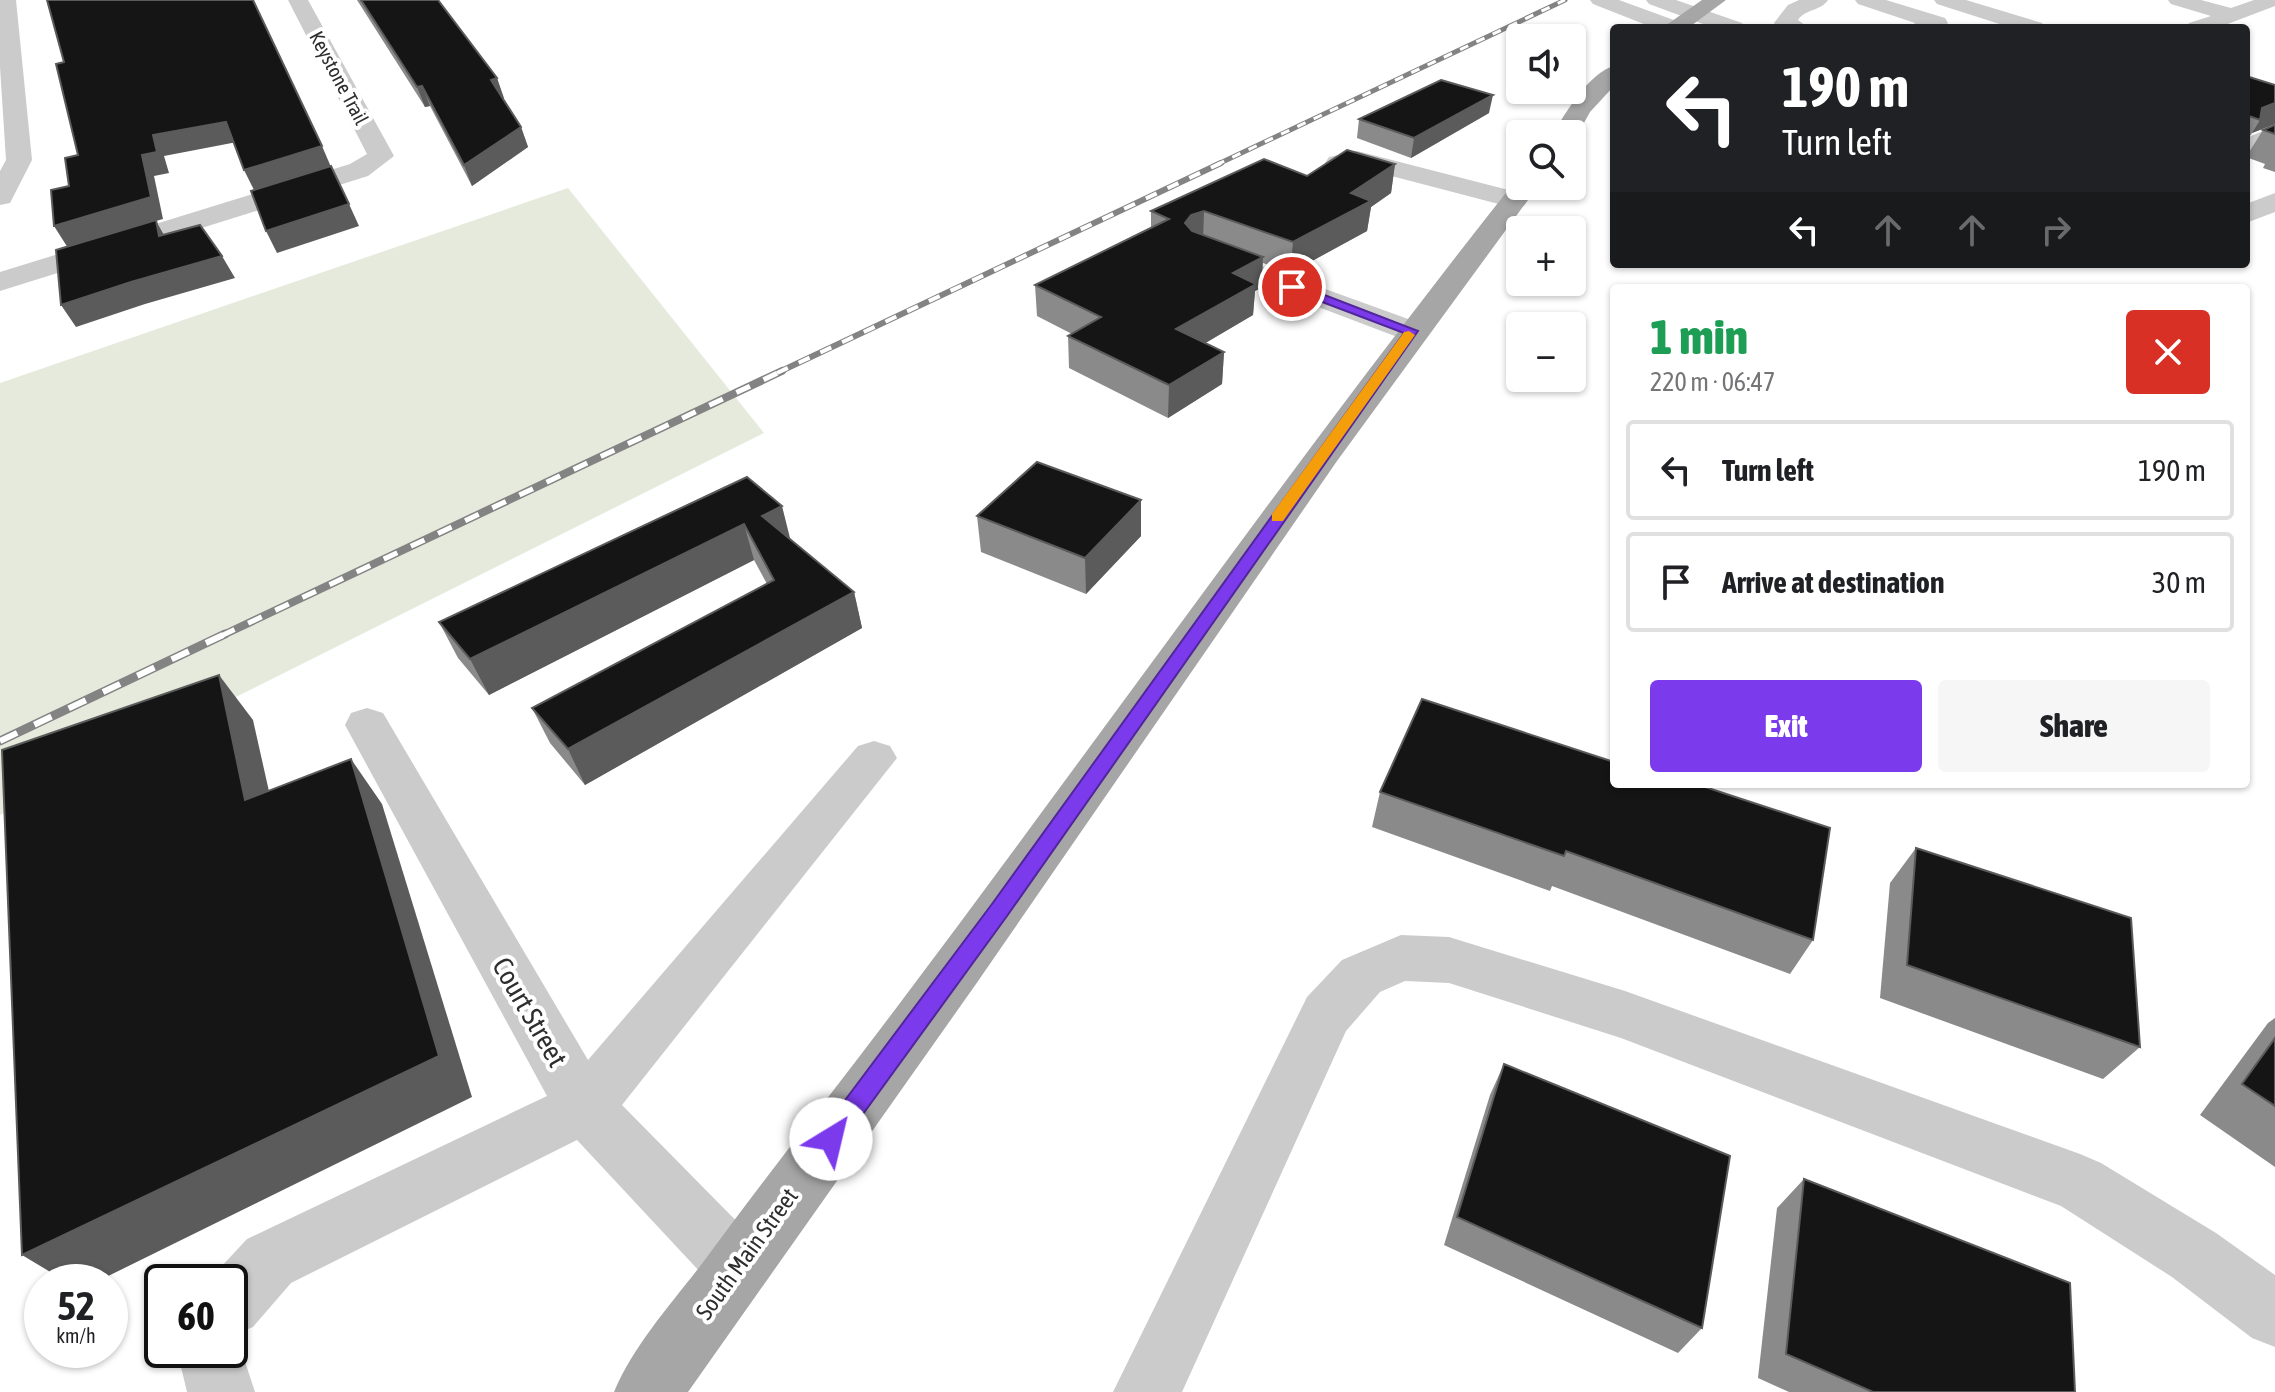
<!DOCTYPE html>
<html lang="en">
<head>
<meta charset="utf-8">
<style>
	:root { --surface:#fff; --page:#f6f6f6; --text:#202124; --muted:#757577; --line:#e0e0e0; --accent:#7c3aed }
	body { margin:0; font-family:"Asap Condensed",sans-serif; background:var(--page); color:var(--text); height:100vh; display:flex; flex-direction:column; font-size:30px; white-space:nowrap }
	* { box-sizing:border-box; margin:0 }
	p { font-size:26px; color:var(--muted) }
	.icon { flex:none; width:44px; height:44px; fill:none; stroke:currentColor; stroke-width:2; stroke-linecap:round; stroke-linejoin:round }
	.map { position:relative; flex:1; overflow:hidden }
	.drawer { position:absolute; left:1610px; top:284px; width:640px; height:504px; display:flex; flex-direction:column; background:var(--surface); border-radius:8px; box-shadow:0 2px 6px #0004 }
	.drawer>* { flex:none }
	.top-card { position:absolute; left:1610px; top:24px; width:640px; height:244px; border-radius:8px; box-shadow:0 2px 6px #0004; background:#202124; color:#fff; overflow:hidden }
	.buttons { position:absolute; left:1506px; top:24px; display:grid; gap:16px }
	.buttons a { display:grid; place-items:center; width:80px; height:80px; border-radius:8px; background:var(--surface); box-shadow:0 2px 6px #0004; font-size:40px }
	.speed { position:absolute; left:24px; top:1264px; display:flex; gap:16px; font-size:40px; font-weight:700; text-align:center }
	.speed>* { display:grid; place-content:center; width:104px; height:104px; border-radius:50%; background:var(--surface); box-shadow:0 2px 6px #0004; line-height:1 }
	.speed small { font-size:20px; font-weight:400 }
	.speed .limit { border:4px solid #111; border-radius:12px; background:#fff; color:#111 }
	.pin { position:absolute; display:grid; place-items:center; width:68px; height:68px; color:#fff; margin:-34px; border:4px solid #fff; border-radius:50%; box-shadow:0 2px 8px #0007 }
	.me { position:absolute; width:88px; margin:-44px; rotate:36deg; stroke-linejoin:round; filter:drop-shadow(0 0 6px #0008) }
	.turn { display:flex; align-items:center; gap:28px; height:168px; padding:0 40px; font-size:36px }
	.turn .icon { width:104px; height:104px; stroke-width:2.5 }
	.turn b { display:block; font-size:56px; line-height:68px }
	.lanes { display:flex; align-items:center; height:76px; padding:0 40px; background:#0003; justify-content:center; gap:40px; direction:ltr }
	.lanes .off { opacity:.35 }
	.round { display:grid; place-items:center; flex:none; width:84px; height:84px; border-radius:8px; background:var(--page) }
	.summary { display:flex; align-items:center; justify-content:space-between; height:136px; padding:0 40px }
	h1 { font-size:48px; font-weight:800; line-height:60px; color:#1e9e55 }
	.action { display:flex; gap:16px; margin-top:auto; padding:16px 40px }
	.action a { flex:1; height:92px; border-radius:8px; background:var(--accent); color:#fff; font-size:32px; font-weight:800; line-height:92px; text-align:center }
	.action a+a { background:var(--page); color:var(--text) }
	ul { padding:0; list-style:none }
	li { display:flex; align-items:center; gap:24px; height:100px; margin:0 16px 12px; padding:0 24px; border:4px solid var(--line); border-radius:8px }
	li div { flex:1 }
	li b { display:block; font-size:30px }
	li em { font-style:normal }
	.map>svg:first-child { display:block }
	.green { fill:#e5eadc }
	.lines { fill:none; stroke-linecap:round; stroke-linejoin:round }
	.minor { fill:#cbcbcb; fill-rule:evenodd }
	.major { fill:#a6a6a6; fill-rule:evenodd }
	.rail-far3-casing { stroke:#838383; stroke-width:5 }
	.rail-far2-casing { stroke:#838383; stroke-width:6 }
	.rail-far1-casing { stroke:#838383; stroke-width:8 }
	.rail-casing { stroke:#838383; stroke-width:9 }
	.rail-far3 { stroke:#fff; stroke-width:3; stroke-dasharray:9; stroke-linecap:butt }
	.rail-far2 { stroke:#fff; stroke-width:4; stroke-dasharray:12; stroke-linecap:butt }
	.rail-far1 { stroke:#fff; stroke-width:5; stroke-dasharray:15; stroke-linecap:butt }
	.rail { stroke:#fff; stroke-width:6; stroke-dasharray:19; stroke-linecap:butt }
	.wall { fill:#8a8a8a }
	.shaded-wall { fill:#5b5b5b }
	.building { fill:#151515; stroke:#5b5b5b; stroke-width:2 }
	.route { fill:#7c3aed; stroke:#51269a; stroke-width:2 }
	.slow { fill:#f59e0b }
	.labels { text-anchor:middle; stroke-width:8; stroke-linejoin:round; paint-order:stroke }
	.far-street-label { font-size:20px; fill:#2e2e2e; stroke:#fff }
	.street-label { font-size:24px; fill:#2e2e2e; stroke:#fff }
	.near-street-label { font-size:28px; fill:#2e2e2e; stroke:#fff }
</style>
</head>
<body>
<div class="map">
<svg width="2275" height="1392" viewBox="0 0 2275 1392">
	<rect width="100%" height="100%" fill="#fff"/>
	<polygon class="green" points="568,188 764,433 0,815 0,383"/>
	<g class="lines">
		<g class="minor">
			<polygon points="0,0 16,0 32,160 10,203 0,205 0,171 6,160 0,67"/>
			<polygon points="288,0 308,0 394,156 368,176 0,291 0,272 350,164 367,154"/>
			<polygon points="1590,0 1619,0 1682,23 1685,28 1654,28 1593,4"/>
			<polygon points="1646,0 1676,0 1742,23 1745,28 1714,28 1649,4"/>
			<path d="M1799 0H1828C1821 11 1805 9 1798 20L1809 28H1777L1774 23 1788 5Z"/>
			<polygon points="1855,0 1886,0 1945,18 1948,23 1943,28 1910,28 1915,23 1858,4"/>
			<polygon points="1934,0 1966,0 2042,23 2045,28 2012,28 1937,4"/>
			<polygon points="2168,0 2201,0 2231,8 2254,0 2275,0 2275,6 2217,28 2186,28 2189,23 2211,16 2171,4"/>
			<polygon points="2275,126 2275,143 2246,155 2246,138"/>
			<polygon points="1357,151 1524,194 1528,200 1524,206 1514,208 1357,167 1338,171 1329,169 1325,163 1329,157"/>
			<polygon points="2275,193 2275,212 2246,223 2246,204"/>
			<polygon points="1204,245 1422,324 1427,331 1422,338 1411,341 1400,338 1194,260 1189,254 1194,248"/>
			<polygon points="367,708 383,713 588,1060 858,746 874,741 890,746 897,758 622,1105 759,1244 769,1266 759,1288 737,1298 715,1288 577,1140 291,1283 253,1327 236,1334 255,1392 187,1392 177,1350 230,1350 230,1282 207,1282 247,1239 547,1096 345,725 351,713"/>
			<polygon points="1401,935 1449,937 1625,991 2080,1154 2101,1163 2216,1233 2275,1275 2275,1347 2252,1338 2172,1277 2061,1206 1621,1038 1449,983 1405,981 1380,992 1346,1031 1182,1392 1113,1392 1307,997 1342,960"/>
		</g>
		<g class="major">
			<polygon points="1702,0 1726,0 1688,28 1662,28"/>
			<path d="M1614 66V86L1590 112 1575 139 1572 140V134H1553C1565 113 1590 72 1614 66Z"/>
			<path d="M1520 179V186H1538L1337 461 976 984 688 1392H614C634 1344 673 1302 704 1261 767 1175 833 1092 897 1007 1104 732 1302 450 1516 180Z"/>
		</g>
		<defs>
			<polyline id="rail-far3" points="1216,165 1565,0"/>
			<polyline id="rail-far2" points="777,373 1221,163"/>
			<polyline id="rail-far1" points="221,636 782,371"/>
			<polyline id="rail" points="0,741 225,634"/>
		</defs>
		<use href="#rail-far3" class="rail-far3-casing"/>
		<use href="#rail-far2" class="rail-far2-casing"/>
		<use href="#rail-far1" class="rail-far1-casing"/>
		<use href="#rail" class="rail-casing"/>
		<use href="#rail-far3" class="rail-far3"/>
		<use href="#rail-far2" class="rail-far2"/>
		<use href="#rail-far1" class="rail-far1"/>
		<use href="#rail" class="rail"/>
	</g>
	<g class="wall">
		<polygon points="357,0 438,0 497,78 503,98 521,127 528,147 472,186 430,106 425,107"/>
		<polygon points="2246,76 2275,85 2275,124 2252,133 2246,142"/>
		<polygon points="1489,113 1411,158 1357,138 1359,119"/>
		<polygon points="2275,125 2275,172 2263,168 2265,164 2246,157 2263,130"/>
		<polygon points="1395,164 1391,193 1371,207 1367,231 1290,273 1263,263 1261,288 1255,291 1253,315 1205,343 1224,352 1222,384 1168,418 1069,368 1068,336 1072,334 1037,316 1035,285 1151,228 1151,211 1307,176"/>
		<polygon points="726,486 854,592 862,628 585,785 550,743 532,708 767,584 754,560 489,695 458,658 439,622"/>
		<polygon points="1141,500 1141,536 1086,594 981,552 977,516"/>
		<polygon points="1422,699 1813,940 1790,974 1552,886 1550,891 1372,827 1380,792"/>
		<polygon points="1916,848 2140,1047 2103,1079 1880,998 1890,883"/>
		<polygon points="2275,1018 2275,1167 2200,1115 2268,1023"/>
		<polygon points="1504,1064 1702,1328 1678,1353 1444,1245 1490,1095"/>
		<polygon points="1804,1179 2075,1392 1789,1392 1758,1378 1777,1208"/>
	</g>
	<g class="shaded-wall">
		<polygon points="497,78 504,98 498,99 491,80"/>
		<polygon points="422,86 430,106 425,107 417,87"/>
		<polygon points="1493,95 1489,113 1411,158 1414,138"/>
		<polygon points="2275,103 2275,124 2252,133 2260,120 2262,108"/>
		<polygon points="226,122 237,142 164,156 169,173 154,176 163,219 156,221 168,242 68,248 54,226 142,155 153,135"/>
		<polygon points="521,127 528,147 472,186 464,165"/>
		<polygon points="322,146 331,167 254,190 244,170"/>
		<polygon points="1395,164 1391,193 1371,207 1367,231 1290,273 1293,242 1351,193"/>
		<polygon points="349,204 359,226 277,253 266,231"/>
		<polygon points="1204,211 1203,241 1190,245 1185,223 1191,215"/>
		<polygon points="222,256 235,278 145,304 76,327 61,305 131,282"/>
		<polygon points="1263,257 1261,288 1255,291 1253,315 1175,361 1176,329 1233,273"/>
		<polygon points="1224,352 1222,384 1168,418 1169,385"/>
		<polygon points="1141,500 1141,536 1086,594 1085,558"/>
		<polygon points="782,506 791,542 762,516"/>
		<polygon points="744,524 754,560 489,695 470,659"/>
		<polygon points="854,592 862,628 585,785 568,749"/>
		<polygon points="219,675 253,720 281,845 245,800"/>
		<polygon points="351,759 382,804 472,1097 96,1282 67,1282 22,1255"/>
	</g>
	<g class="building">
		<polygon points="47,0 253,0 322,146 244,170 226,122 153,135 157,152 142,155 151,197 54,226 51,190 69,186 65,158 78,155 56,64 64,62"/>
		<polygon points="361,0 438,0 497,78 491,80 521,127 464,165 422,86 417,87"/>
		<polygon points="2246,76 2275,85 2275,103 2262,108 2260,120 2246,115"/>
		<polygon points="1441,80 1493,95 1414,138 1359,119"/>
		<polygon points="2275,125 2275,134 2263,130"/>
		<polygon points="1347,150 1395,164 1351,193 1371,201 1293,242 1204,211 1191,215 1185,223 1192,231 1263,257 1233,273 1256,284 1176,329 1224,352 1169,385 1068,336 1101,317 1035,285 1169,219 1151,211 1264,159 1307,176"/>
		<polygon points="331,166 349,204 266,231 251,191"/>
		<polygon points="156,220 159,236 200,225 222,256 131,282 61,305 56,250"/>
		<polygon points="1037,462 1141,500 1085,558 977,516"/>
		<polygon points="747,477 782,506 762,516 854,592 568,749 532,708 774,580 744,524 470,659 439,622"/>
		<polygon points="219,675 245,800 351,759 439,1056 22,1255 2,750"/>
		<polygon points="1422,699 1614,762 1614,784 1696,784 1830,828 1813,940 1566,851 1564,856 1380,792"/>
		<polygon points="1916,848 2131,918 2140,1047 1907,965"/>
		<polygon points="2275,1038 2275,1106 2242,1084"/>
		<polygon points="1504,1064 1730,1156 1702,1328 1457,1217"/>
		<polygon points="1804,1179 2070,1283 2075,1392 1873,1392 1786,1354"/>
	</g>
	<polygon class="route" points="1288,284 1296,284 1418,331 1007,916 839,1147 831,1151 822,1147 818,1139 822,1131 992,904 1404,333 1288,289"/>
	<polygon class="slow" points="1409,331 1415,335 1283,521 1272,521 1272,514 1404,332"/>
	<g class="labels">
		<g class="far-street-label">
			<text transform="translate(339 78) rotate(62)" y="7">Keystone Trail</text>
		</g>
		<g class="street-label">
			<text transform="translate(747 1254) rotate(-54)" y="8">South Main Street</text>
		</g>
		<g class="near-street-label">
			<text transform="translate(530 1012) rotate(60)" y="10">Court Street</text>
		</g>
	</g>
</svg>
<div class="buttons">
<a><svg class="icon" aria-label="sound" viewBox="0 0 24 24"><path d="M4 9h4l5-4v14l-5-4H4zM17 9q2 3 0 6"/></svg></a>
<a><svg class="icon" aria-label="search" viewBox="0 0 24 24"><circle cx="10" cy="10" r="6"/><path d="M15 15l6 6"/></svg></a>
<a>+</a>
<a>−</a>
</div>
<div class="speed"><div>52<small>km/h</small></div><div class="limit">60</div></div>
<div class="pin" style="left:1292px;top:287px;background:#d93025"><svg class="icon" aria-label="arrive" viewBox="0 0 24 24"><path d="M6 21V4h12l-3 4 3 4H6"/></svg></div>
<svg class="me" style="left:831px;top:1139px" viewBox="-20 -20 40 40"><circle r="19" fill="#fff"/><path d="M0-13L10 11 0 6-10 11z" fill="#7c3aed"/></svg>
<div class="top-card">
<div class="turn"><svg class="icon" aria-label="left" viewBox="0 0 24 24"><path d="M17 20v-9H6M10 6l-5 5 5 5"/></svg><div><b>190 m</b>Turn left</div></div>
<div class="lanes"><svg class="icon" aria-label="left" viewBox="0 0 24 24"><path d="M17 20v-9H6M10 6l-5 5 5 5"/></svg><svg class="icon off" aria-label="ahead" viewBox="0 0 24 24"><path d="M12 20V5M6 11l6-6 6 6"/></svg><svg class="icon off" aria-label="ahead" viewBox="0 0 24 24"><path d="M12 20V5M6 11l6-6 6 6"/></svg><svg class="icon off" aria-label="right" viewBox="0 0 24 24"><path d="M7 20v-9h11M14 6l5 5-5 5"/></svg></div>
</div>
<section class="drawer">
<div class="summary"><div><h1>1 min</h1><p>220 m · 06:47</p></div><a class="round" style="background:#d93025;color:#fff"><svg class="icon" aria-label="close" viewBox="0 0 24 24"><path d="M6 6l12 12M18 6L6 18"/></svg></a></div>
<ul>
<li><svg class="icon" aria-label="left" viewBox="0 0 24 24"><path d="M17 20v-9H6M10 6l-5 5 5 5"/></svg><div><b>Turn left</b></div><em>190 m</em></li>
<li><svg class="icon" aria-label="arrive" viewBox="0 0 24 24"><path d="M6 21V4h12l-3 4 3 4H6"/></svg><div><b>Arrive at destination</b></div><em>30 m</em></li>
</ul>
<div class="action"><a>Exit</a><a>Share</a></div>
</section>
</div>
</body>
</html>
